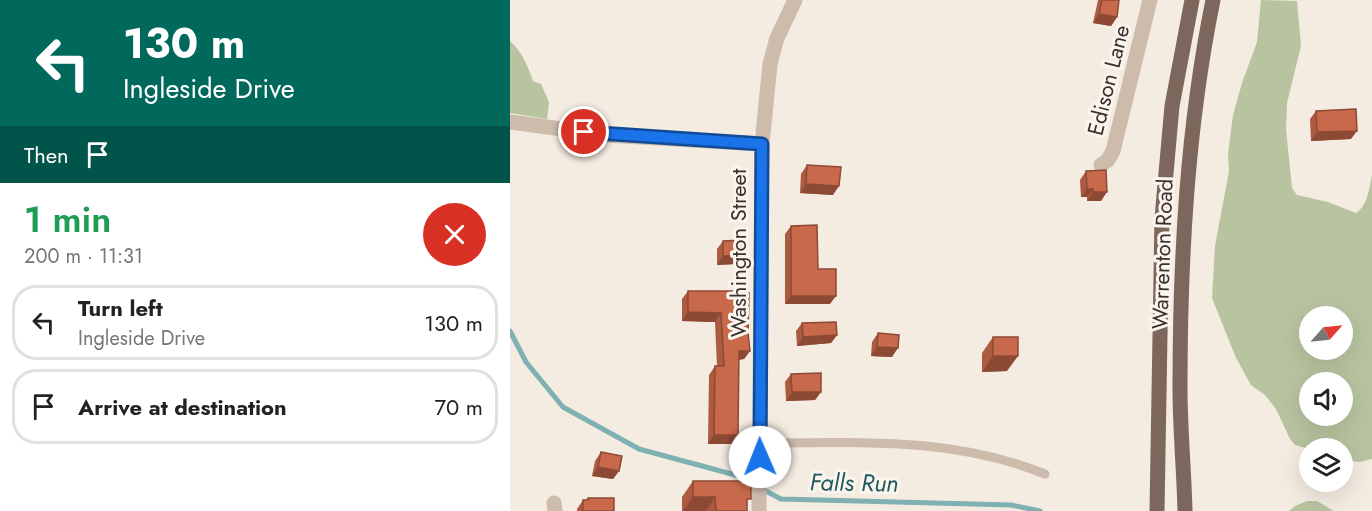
<!DOCTYPE html>
<html lang="en">
<head>
<meta charset="utf-8">
<style>
	:root { --surface:#fff; --page:#f6f6f6; --text:#222; --muted:#767676; --line:#e0e0e0 }
	body { margin:0; font-family:Jost,sans-serif; background:var(--page); color:var(--text); height:100vh; display:flex; flex-direction:column; font-size:22px; white-space:nowrap }
	* { box-sizing:border-box; margin:0 }
	p { font-size:20px; color:var(--muted) }
	.icon { flex:none; width:33px; height:33px; fill:none; stroke:currentColor; stroke-width:2; stroke-linecap:round; stroke-linejoin:round }
	.map { position:relative; flex:1; overflow:hidden }
	.panel { display:flex; flex-direction:column; background:var(--surface); width:510px }
	.panel>* { flex:none }
	.guide { background:#00695c; color:#fff; overflow:hidden }
	.needle { width:39px; rotate:63deg }
	.tools { position:absolute; left:789px; top:306px; display:grid; gap:12px }
	.tools a { display:grid; place-items:center; width:54px; height:54px; border-radius:50%; background:var(--surface); box-shadow:0 6px 24px #0002; font-size:30px }
	.pin { position:absolute; display:grid; place-items:center; width:51px; height:51px; color:#fff; margin:-26px; border:3px solid #fff; border-radius:50%; box-shadow:0 2px 6px #0007 }
	.me { position:absolute; width:66px; margin:-33px; rotate:359deg; stroke-linejoin:round; filter:drop-shadow(0 0 4px #0008) }
	.turn { display:flex; align-items:center; gap:21px; height:126px; padding:0 24px; font-size:27px }
	.turn .icon { width:78px; height:78px; stroke-width:2.5 }
	.turn b { display:block; font-size:42px; line-height:51px }
	.then { display:flex; align-items:center; height:57px; padding:0 24px; background:#0003; gap:12px; font-size:22px }
	.round { display:grid; place-items:center; flex:none; width:63px; height:63px; border-radius:32px; background:var(--page) }
	.headline { display:flex; align-items:center; justify-content:space-between; height:102px; padding:0 24px }
	h1 { font-size:36px; font-weight:600; line-height:45px; color:#1e9e55 }
	ul { padding:0; list-style:none }
	li { display:flex; align-items:center; gap:18px; height:75px; margin:0 12px 9px; padding:0 12px; border:3px solid var(--line); border-radius:24px }
	li div { flex:1 }
	li b { display:block; font-size:22px }
	li em { font-style:normal }
	main { display:flex; flex:1; min-height:0 }
	.map>svg:first-child { display:block }
	.green { fill:#b8c4a0; fill-rule:evenodd }
	.lines { fill:none; stroke-linecap:round; stroke-linejoin:round }
	.stream { stroke:#7fb0b2; stroke-width:5 }
	.service { stroke:#cdbbac; stroke-width:9 }
	.minor { stroke:#cdbbac; stroke-width:15 }
	.tertiary { stroke:#cdbbac; stroke-width:15 }
	.primary { stroke:#7d675c; stroke-width:15 }
	.wall { fill:#ac5a40 }
	.shaded-wall { fill:#8c4a34 }
	.building { fill:#c8694b; stroke:#8c4a34; stroke-width:1.5 }
	.route-casing { stroke:#114b97; stroke-width:15 }
	.route { stroke:#1a73e8; stroke-width:10 }
	.labels { text-anchor:middle; stroke-width:6; stroke-linejoin:round; paint-order:stroke }
	.street-label { font-size:22px; fill:#3b302b; stroke:#fbf5ee }
	.water-label { font-size:24px; font-style:italic; fill:#1f5a5e; stroke:#fbf5ee }
</style>
</head>
<body>
<main>
<section class="panel">
<div class="guide">
<div class="turn"><svg class="icon" aria-label="left" viewBox="0 0 24 24"><path d="M17 20v-9H6M10 6l-5 5 5 5"/></svg><div><b>130 m</b>Ingleside Drive</div></div>
<div class="then">Then<svg class="icon" aria-label="arrive" viewBox="0 0 24 24"><path d="M6 21V4h12l-3 4 3 4H6"/></svg></div>
</div>
<div class="headline"><div><h1>1 min</h1><p>200 m · 11:31</p></div><a class="round" style="background:#d93025;color:#fff"><svg class="icon" aria-label="close" viewBox="0 0 24 24"><path d="M6 6l12 12M18 6L6 18"/></svg></a></div>
<ul>
<li><svg class="icon" aria-label="left" viewBox="0 0 24 24"><path d="M17 20v-9H6M10 6l-5 5 5 5"/></svg><div><b>Turn left</b><p>Ingleside Drive</p></div><em>130 m</em></li>
<li><svg class="icon" aria-label="arrive" viewBox="0 0 24 24"><path d="M6 21V4h12l-3 4 3 4H6"/></svg><div><b>Arrive at destination</b></div><em>70 m</em></li>
</ul>
</section>
<div class="map">
<svg width="862" height="511" viewBox="0 0 862 511">
	<rect width="100%" height="100%" fill="#f4ebe1"/>
	<g class="green">
		<path d="M751 0 787 1 791 46 777 103 776 129 782 188 787 195 818 202 846 213C858 205 859 189 862 175V459L850 462 833 460 832 448 799 449 785 445 780 439 766 409 755 395 741 385 726 358 702 298 705 246 719 171 718 154 723 115 732 83 747 42ZM832 316V350H800V316ZM832 382V416H800V382Z"/>
		<path d="M0 41C12 52 18 66 23 81L31 84 39 102 37 119 0 113Z"/>
		<polygon points="797,501 807,501 824,511 779,511 785,506"/>
	</g>
	<g class="lines">
		<g class="stream">
			<polyline points="0,331 16,362 53,407 129,449 229,476 242,484"/>
			<polyline points="250,488 271,499 501,505 530,511"/>
		</g>
		<path class="service" d="M250 443C348 443 441 436 535 474"/>
		<g class="minor">
			<polyline points="0,122 96,135 252,144"/>
			<polyline points="591,165 598,160 603,151 640,0"/>
			<polyline points="44,503 45,511"/>
		</g>
		<polyline class="tertiary" points="249,511 252,144 260,64 267,38 285,0"/>
		<g class="primary">
			<polyline points="647,511 652,218 662,106 682,0"/>
			<path d="M675 511C674 470 670 429 670 388 670 258 677 128 703 0"/>
		</g>
	</g>
	<g class="wall">
		<polygon points="588,0 609,0 607,17 601,26 583,23"/>
		<polygon points="806,111 841,139 801,141 800,119"/>
		<polygon points="297,165 323,195 290,193 291,174"/>
		<polygon points="576,171 591,201 577,201 577,197 571,197 570,180"/>
		<polygon points="281,226 308,269 320,304 275,304 275,234"/>
		<polygon points="213,241 232,255 226,264 207,265 207,249"/>
		<polygon points="178,291 234,291 240,351 234,359 228,360 228,435 222,444 198,444 199,375 205,366 207,366 205,322 172,321 172,299"/>
		<polygon points="292,323 327,335 321,343 287,346 286,331"/>
		<polygon points="368,333 382,357 361,356 362,342"/>
		<polygon points="483,337 497,371 472,372 472,353"/>
		<polygon points="281,374 311,392 305,400 276,401 275,382"/>
		<polygon points="91,452 109,471 103,479 82,476 85,461"/>
		<polygon points="183,481 237,505 237,511 172,511 172,497"/>
		<polygon points="78,498 104,511 67,511 67,509 73,500 76,500"/>
	</g>
	<g class="shaded-wall">
		<polygon points="589,14 607,17 601,26 583,23"/>
		<polygon points="847,131 841,139 801,141 807,132"/>
		<polygon points="296,184 329,186 323,195 290,193"/>
		<polygon points="577,189 583,189 577,197 571,197"/>
		<polygon points="583,192 597,192 591,201 577,201"/>
		<polygon points="232,255 226,264 207,265 213,256"/>
		<polygon points="281,296 326,296 320,304 275,304"/>
		<polygon points="178,312 211,313 205,322 172,321"/>
		<polygon points="327,335 321,343 287,346 293,337"/>
		<polygon points="367,347 388,348 382,357 361,356"/>
		<polygon points="229,351 240,351 234,359 223,360"/>
		<polygon points="483,356 508,356 497,371 472,372"/>
		<polygon points="282,392 311,392 305,400 276,401"/>
		<polygon points="204,435 228,435 222,444 198,444"/>
		<polygon points="88,467 109,471 103,479 82,476"/>
		<polygon points="183,497 205,497 196,511 173,511"/>
	</g>
	<g class="building">
		<polygon points="592,0 609,0 607,17 589,14"/>
		<polygon points="846,109 847,131 807,132 806,111"/>
		<polygon points="297,165 331,167 329,186 296,184"/>
		<polygon points="596,170 597,192 583,192 583,189 577,189 576,171"/>
		<polygon points="307,225 308,269 326,269 326,296 281,296 281,226"/>
		<polygon points="232,240 232,255 213,256 213,241"/>
		<polygon points="178,291 234,291 234,293 239,293 238,333 240,351 229,351 228,435 204,435 205,366 214,366 211,313 178,312"/>
		<polygon points="326,322 327,335 293,337 292,323"/>
		<polygon points="368,333 389,335 388,348 367,347"/>
		<rect x="483" y="337" width="25" height="19"/>
		<polygon points="311,373 311,392 282,392 281,374"/>
		<polygon points="91,452 112,456 109,471 88,467"/>
		<polygon points="183,481 241,481 241,499 237,499 237,511 206,511 205,497 183,497"/>
		<polygon points="78,498 104,498 104,511 73,511 73,500 78,500"/>
	</g>
	<g class="lines">
		<defs>
			<polyline id="route" points="74,132 252,144 250,457"/>
		</defs>
		<use href="#route" class="route-casing"/>
		<use href="#route" class="route"/>
	</g>
	<g class="labels">
		<g class="street-label">
			<text transform="translate(598 80) rotate(-76)" y="8">Edison Lane</text>
			<text transform="translate(228 253) rotate(-90)" y="8">Washington Street</text>
			<text transform="translate(652 254) rotate(-88)" y="8">Warrenton Road</text>
		</g>
		<g class="water-label">
			<text transform="translate(344 483) rotate(1)" y="8">Falls Run</text>
		</g>
	</g>
</svg>
<div class="tools">
<a><svg class="needle" viewBox="-14 -14 28 28"><path d="M0-13l5 13h-10z" fill="#e53935"/><path d="M0 13l5-13h-10z" fill="#767676"/></svg></a>
<a><svg class="icon" aria-label="sound" viewBox="0 0 24 24"><path d="M4 9h4l5-4v14l-5-4H4zM17 9q2 3 0 6"/></svg></a>
<a><svg class="icon" aria-label="layers" viewBox="0 0 24 24"><path d="M12 4l9 5-9 5-9-5zM3 14l9 5 9-5"/></svg></a>
</div>
<div class="pin" style="left:74px;top:132px;background:#d93025"><svg class="icon" aria-label="arrive" viewBox="0 0 24 24"><path d="M6 21V4h12l-3 4 3 4H6"/></svg></div>
<svg class="me" style="left:250px;top:457px" viewBox="-20 -20 40 40"><circle r="19" fill="#fff"/><path d="M0-13L10 11 0 6-10 11z" fill="#1a73e8"/></svg>
</div>
</main>
</body>
</html>
